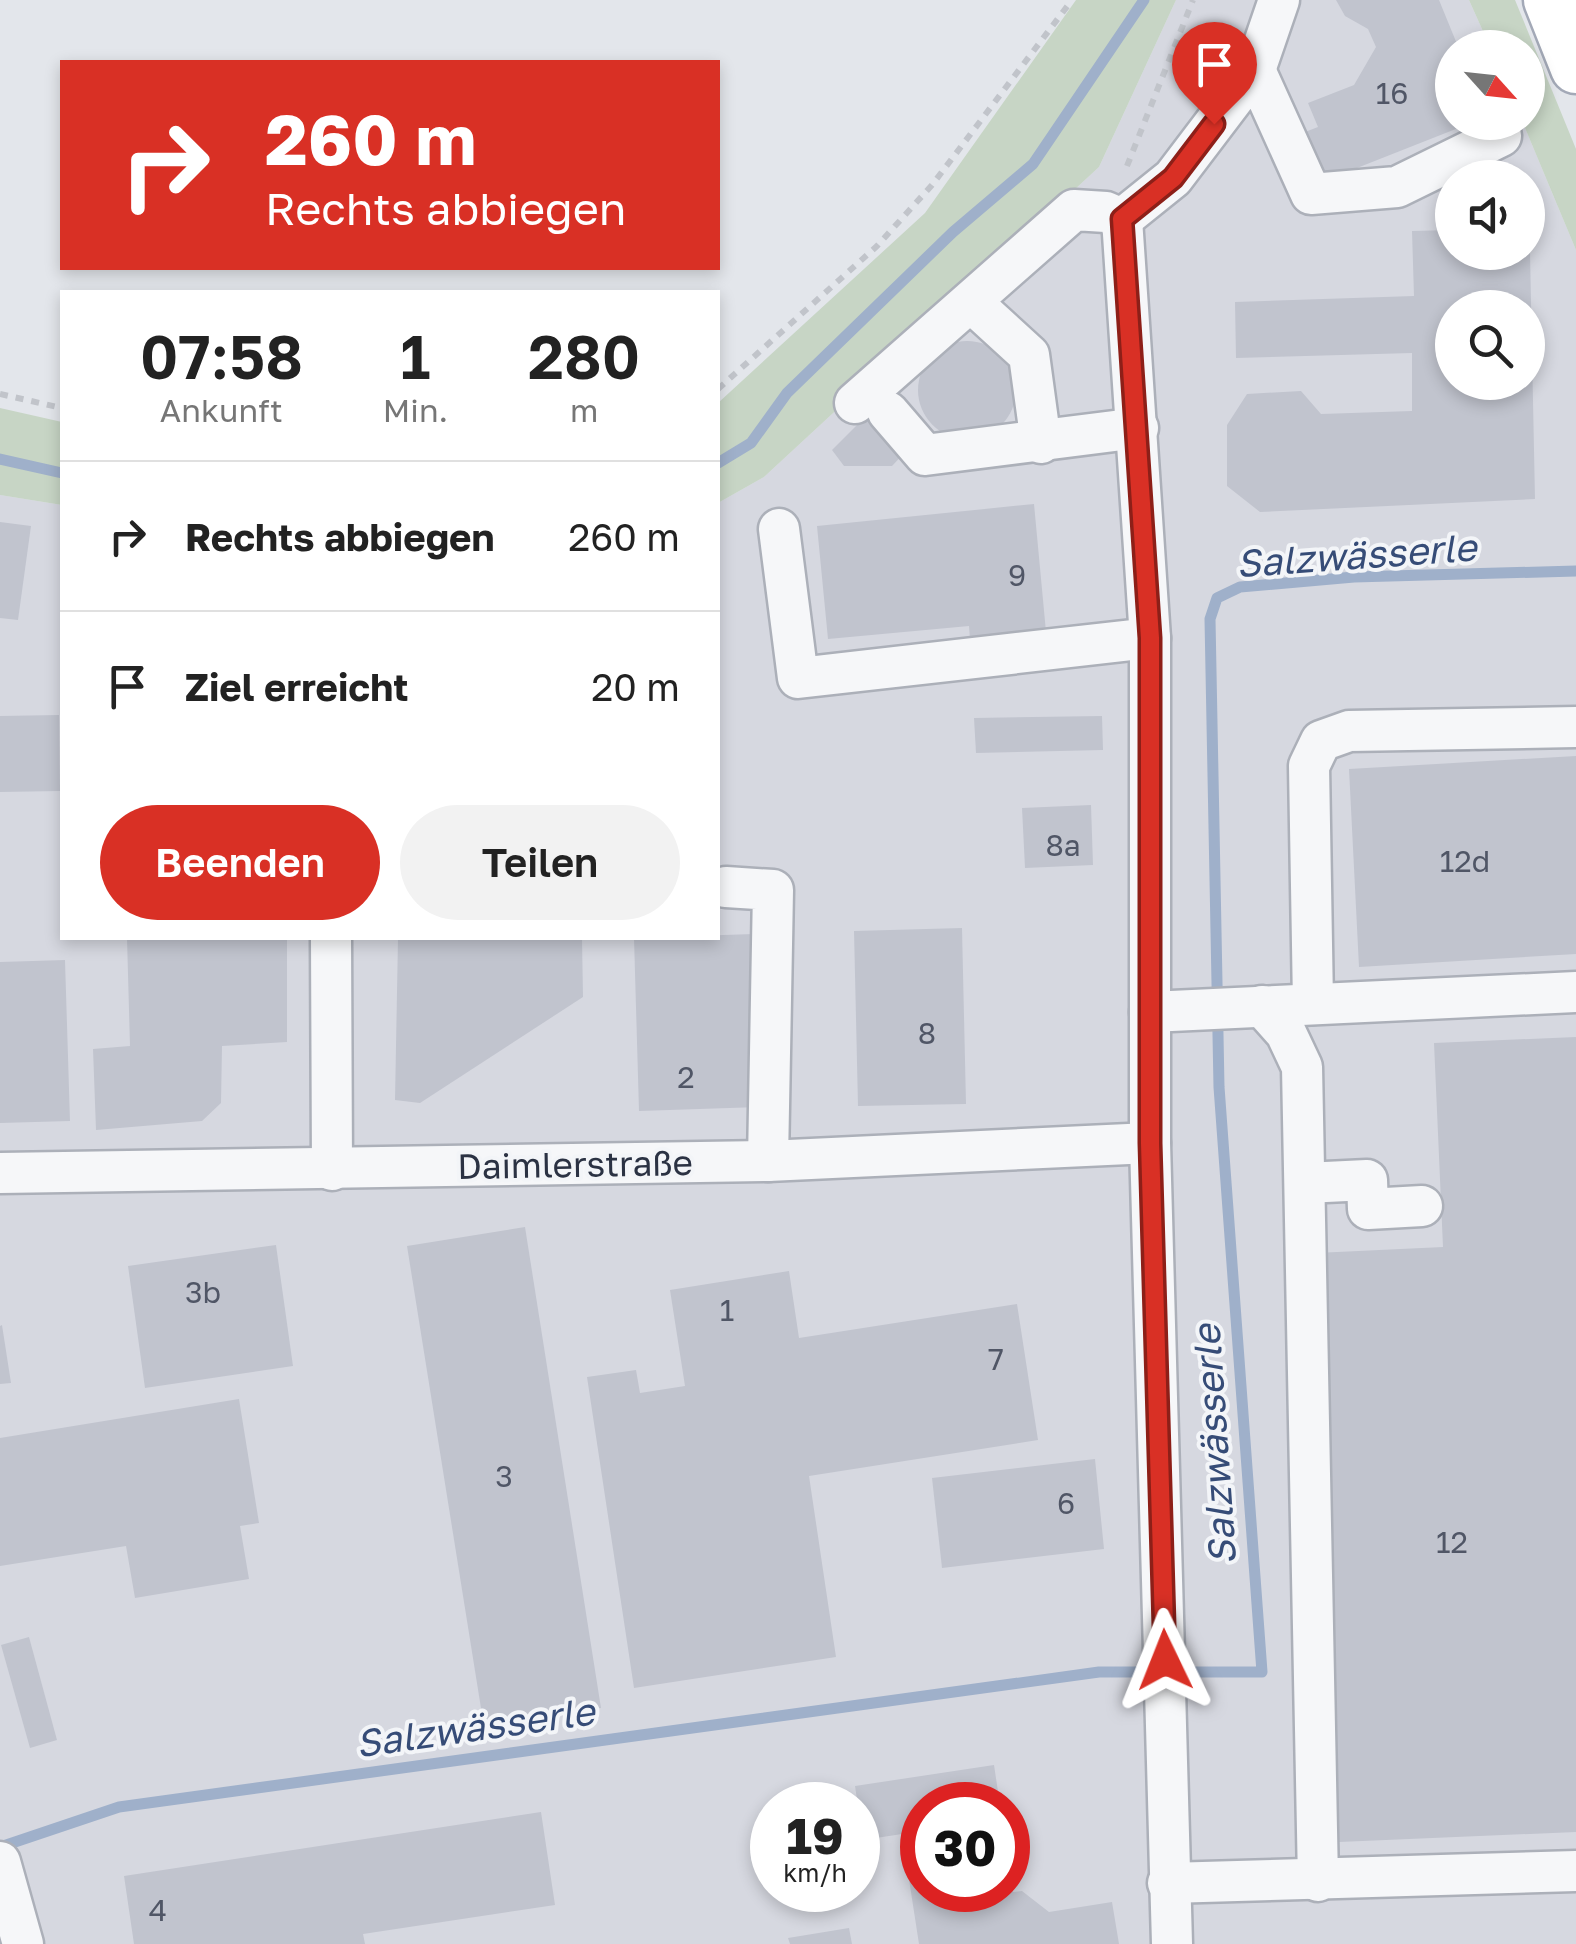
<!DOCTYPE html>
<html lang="de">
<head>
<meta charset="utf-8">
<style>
	:root { --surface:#fff; --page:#f2f2f2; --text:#222; --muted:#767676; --line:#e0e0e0; --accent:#d93025 }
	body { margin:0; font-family:"Golos Text",sans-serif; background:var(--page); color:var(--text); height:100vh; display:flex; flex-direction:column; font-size:38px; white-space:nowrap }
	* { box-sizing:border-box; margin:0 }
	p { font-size:32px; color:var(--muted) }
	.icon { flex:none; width:55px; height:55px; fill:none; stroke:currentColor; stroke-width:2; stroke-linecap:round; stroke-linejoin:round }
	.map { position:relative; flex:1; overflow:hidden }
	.panel { position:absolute; left:60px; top:290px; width:660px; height:650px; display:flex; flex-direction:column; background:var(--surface); border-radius:0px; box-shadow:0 5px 15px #0003 }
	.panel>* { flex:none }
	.hud { position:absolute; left:60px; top:60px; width:660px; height:210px; border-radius:0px; box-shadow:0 5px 15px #0003; background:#d93025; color:#fff; overflow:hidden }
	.needle { width:65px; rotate:117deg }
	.buttons { position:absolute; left:1435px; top:30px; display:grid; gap:20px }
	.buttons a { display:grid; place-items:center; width:110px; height:110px; border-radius:50%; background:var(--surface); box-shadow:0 5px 15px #0003; font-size:50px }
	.speed { position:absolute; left:750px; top:1782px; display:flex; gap:20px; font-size:50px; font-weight:700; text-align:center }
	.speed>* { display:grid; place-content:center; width:130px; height:130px; border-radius:50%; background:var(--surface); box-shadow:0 5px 15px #0003; line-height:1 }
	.speed small { font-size:25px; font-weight:400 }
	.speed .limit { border:15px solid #d22; background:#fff; color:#111 }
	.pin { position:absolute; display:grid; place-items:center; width:85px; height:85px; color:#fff; margin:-102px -42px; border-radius:50% 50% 50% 0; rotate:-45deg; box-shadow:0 0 10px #0007 }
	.pin .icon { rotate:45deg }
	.me { position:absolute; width:110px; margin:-55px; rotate:358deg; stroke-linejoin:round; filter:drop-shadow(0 0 8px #0008) }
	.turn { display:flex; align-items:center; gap:35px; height:210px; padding:0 40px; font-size:45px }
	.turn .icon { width:130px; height:130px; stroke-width:2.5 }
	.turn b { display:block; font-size:70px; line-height:85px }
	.eta { display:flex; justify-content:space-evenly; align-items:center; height:170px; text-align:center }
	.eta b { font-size:60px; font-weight:600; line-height:70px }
	.button { display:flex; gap:20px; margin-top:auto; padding:20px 40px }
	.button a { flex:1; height:115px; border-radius:60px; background:var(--accent); color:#fff; font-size:40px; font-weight:600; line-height:115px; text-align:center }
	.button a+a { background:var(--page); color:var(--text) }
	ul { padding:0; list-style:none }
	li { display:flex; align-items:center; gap:30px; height:150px; padding:0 40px; border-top:2px solid var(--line) }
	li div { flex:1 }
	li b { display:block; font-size:38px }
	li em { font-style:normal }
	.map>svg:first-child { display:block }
	.built { fill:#d6d8e0; fill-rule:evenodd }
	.green { fill:#c7d5c5 }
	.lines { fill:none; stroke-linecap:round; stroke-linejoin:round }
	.stream { stroke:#9fb0ca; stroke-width:11 }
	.building { fill:#c1c4ce; fill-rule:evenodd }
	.minor-casing { stroke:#acb0b9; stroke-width:45 }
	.major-casing { stroke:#a3a9b7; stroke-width:55 }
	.path { stroke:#c1c4ca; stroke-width:6; stroke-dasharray:8 8; stroke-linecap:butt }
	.minor { stroke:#f6f7f9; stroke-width:40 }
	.major { stroke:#fff; stroke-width:50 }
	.route-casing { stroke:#8d1f18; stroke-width:25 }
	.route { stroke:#d93025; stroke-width:18 }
	.labels { text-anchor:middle; stroke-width:8; stroke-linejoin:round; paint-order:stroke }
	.number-label { font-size:30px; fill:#505666 }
	.street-label { font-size:35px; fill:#2b3243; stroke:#f3f5f8 }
	.water-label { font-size:38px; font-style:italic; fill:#364c77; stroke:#f3f5f8 }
</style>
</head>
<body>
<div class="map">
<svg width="1576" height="1944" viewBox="0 0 1576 1944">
	<rect width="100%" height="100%" fill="#e3e6eb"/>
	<path class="built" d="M1176 0H1469L1490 47 1452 48V122L1523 123 1576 250V1944H0V495L62 505V938H718V503L764 477 1099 167ZM1452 178H1528V252H1452ZM1452 308H1528V382H1452ZM772 1805H858V1890H772ZM922 1805H1008V1890H922Z"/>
	<g class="green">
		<polygon points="1076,0 1176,0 1099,167 764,477 718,503 718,403 925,213"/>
		<polygon points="1469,0 1515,0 1576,149 1576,250 1523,123 1528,122 1528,48 1490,47"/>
		<polygon points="0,408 62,422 62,505 0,495"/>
	</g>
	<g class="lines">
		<g class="stream">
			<polyline points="0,459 62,473"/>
			<polyline points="718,463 751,443 787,393 953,232 1033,164 1144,0"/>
			<polyline points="0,1847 119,1807 1099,1672 1262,1672 1219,1087 1210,619 1217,598 1240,587 1354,577 1576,571"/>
		</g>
	</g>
	<g class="building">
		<polygon points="1336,0 1439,0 1457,44 1478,36 1483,48 1452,48 1452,122 1471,123 1324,181 1305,132 1318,127 1308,103 1354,85 1376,47 1368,29 1345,16"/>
		<path d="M1452 230V252H1530L1535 499 1260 512 1227 486V425L1247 394 1301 391 1321 414 1412 411V353L1236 358 1235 302 1414 296 1412 231ZM1452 308H1528V382H1452Z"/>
		<circle cx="967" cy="390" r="49"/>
		<polygon points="871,411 908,449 892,466 844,466 832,450"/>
		<polygon points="1034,504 1046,632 970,639 969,626 828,639 817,526"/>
		<polygon points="0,522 31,526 18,620 0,618"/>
		<polygon points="59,715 60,791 0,792 0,716"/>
		<polygon points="1102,716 1103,750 976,753 974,718"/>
		<polygon points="1576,756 1576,954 1359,967 1349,769"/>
		<polygon points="1091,805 1093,865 1025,868 1022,808"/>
		<polygon points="962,928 966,1104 858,1106 854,931"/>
		<polygon points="754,934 759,1107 639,1111 634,938"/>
		<polygon points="127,938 287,938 287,1042 222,1046 221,1103 202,1121 96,1130 93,1049 130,1046"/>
		<polygon points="398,938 582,938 583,997 420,1103 395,1100"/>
		<polygon points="65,960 70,1121 0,1123 0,962"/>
		<polygon points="1576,1037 1576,1832 1339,1842 1316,1253 1443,1247 1434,1043"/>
		<polygon points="525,1227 601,1708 484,1727 407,1246"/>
		<polygon points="276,1245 293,1366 145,1388 128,1266"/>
		<polygon points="789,1271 799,1338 1017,1304 1038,1440 809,1476 836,1657 634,1688 587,1377 636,1370 640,1393 685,1386 670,1290"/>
		<polygon points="2,1325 11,1383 0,1384 0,1326"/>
		<polygon points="239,1399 259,1523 240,1526 249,1579 135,1598 126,1546 0,1566 0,1438"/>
		<polygon points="1095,1459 1104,1549 942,1568 932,1478"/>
		<polygon points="29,1637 57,1740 30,1748 1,1645"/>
		<polygon points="994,1765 1000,1805 922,1805 922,1890 1008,1890 1010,1867 1013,1892 1022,1891 1049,1912 1112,1902 1119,1944 919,1944 902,1834 863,1840 855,1786"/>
		<polygon points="541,1812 555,1905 363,1934 365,1944 134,1944 124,1876"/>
		<polygon points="849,1928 852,1944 790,1944 788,1938"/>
	</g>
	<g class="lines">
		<defs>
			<g id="minor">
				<polyline points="1255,70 1279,0"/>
				<polyline points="1122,219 1150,638 1150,1143 1172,1944"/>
				<polyline points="1122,219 1173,178 1255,70 1311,194 1397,187 1501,136"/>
				<polyline points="971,302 1029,355 1041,443"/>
				<polyline points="855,403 1074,210 1106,212 1122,219"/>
				<polyline points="888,412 925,455 1138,428"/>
				<polyline points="779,529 798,678 1150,638"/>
				<polyline points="726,887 773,890 768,1161"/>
				<polyline points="331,938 332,1170"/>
				<polyline points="1313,1004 1309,766 1321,741 1349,731 1576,727"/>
				<polyline points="1262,1006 1286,1033 1302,1067 1318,1881"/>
				<polyline points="1150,1012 1576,992"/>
				<polyline points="0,1173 768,1161 1150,1143"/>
				<polyline points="1305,1183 1367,1180 1368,1209 1422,1206"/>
				<polyline points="0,1862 23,1944"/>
				<polyline points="1168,1883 1576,1871"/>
			</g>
			<polyline id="major" points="1549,0 1576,68"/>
		</defs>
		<use href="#minor" class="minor-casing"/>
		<use href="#major" class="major-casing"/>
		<g class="path">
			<polyline points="1127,166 1193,0"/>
			<polyline points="718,389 877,246 932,185 1072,0"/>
			<polyline points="0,394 62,408"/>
		</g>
		<use href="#minor" class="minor"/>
		<use href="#major" class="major"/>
	</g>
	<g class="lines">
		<defs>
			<polyline id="route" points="1165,1660 1150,1143 1150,638 1122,219 1173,178 1214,124"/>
		</defs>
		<use href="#route" class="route-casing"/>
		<use href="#route" class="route"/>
	</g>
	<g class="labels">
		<g class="number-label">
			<text x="1392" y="104">16</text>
			<text x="1017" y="586">9</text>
			<text x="1063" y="856">8a</text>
			<text x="1465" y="872">12d</text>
			<text x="927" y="1044">8</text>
			<text x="686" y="1088">2</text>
			<text x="203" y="1303">3b</text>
			<text x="727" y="1321">1</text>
			<text x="996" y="1370">7</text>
			<text x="504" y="1487">3</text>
			<text x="1066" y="1514">6</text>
			<text x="1452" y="1553">12</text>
			<text x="158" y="1921">4</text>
		</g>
		<g class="street-label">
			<text transform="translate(575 1165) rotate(-1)" y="12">Daimlerstraße</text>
		</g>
		<g class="water-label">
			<text transform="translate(1356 556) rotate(-4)" y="13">Salzwässerle</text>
			<text transform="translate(1215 1445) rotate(-94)" y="13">Salzwässerle</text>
			<text transform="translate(475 1728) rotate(-8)" y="13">Salzwässerle</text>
		</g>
	</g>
</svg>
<div class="buttons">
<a><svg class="needle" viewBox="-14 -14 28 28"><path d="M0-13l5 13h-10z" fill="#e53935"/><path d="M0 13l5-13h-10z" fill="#767676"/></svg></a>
<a><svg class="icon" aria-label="sound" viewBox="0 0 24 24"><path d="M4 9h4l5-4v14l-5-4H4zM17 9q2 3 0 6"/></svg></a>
<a><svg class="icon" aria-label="search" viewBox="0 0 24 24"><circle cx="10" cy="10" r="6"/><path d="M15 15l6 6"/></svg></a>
</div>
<div class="speed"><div>19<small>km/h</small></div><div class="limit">30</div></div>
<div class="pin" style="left:1214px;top:124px;background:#d93025"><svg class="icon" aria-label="arrive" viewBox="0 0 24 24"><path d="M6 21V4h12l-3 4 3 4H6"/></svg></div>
<svg class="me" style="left:1165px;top:1660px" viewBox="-20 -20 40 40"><path d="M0-17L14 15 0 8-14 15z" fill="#d93025" stroke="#fff" stroke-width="4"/></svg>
<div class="hud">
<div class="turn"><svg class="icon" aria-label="right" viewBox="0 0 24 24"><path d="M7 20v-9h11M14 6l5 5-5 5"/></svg><div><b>260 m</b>Rechts abbiegen</div></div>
</div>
<section class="panel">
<div class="eta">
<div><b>07:58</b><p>Ankunft</p></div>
<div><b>1</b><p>Min.</p></div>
<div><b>280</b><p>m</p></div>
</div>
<ul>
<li><svg class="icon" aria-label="right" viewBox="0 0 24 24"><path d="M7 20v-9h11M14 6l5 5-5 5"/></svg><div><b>Rechts abbiegen</b></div><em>260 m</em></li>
<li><svg class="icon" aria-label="arrive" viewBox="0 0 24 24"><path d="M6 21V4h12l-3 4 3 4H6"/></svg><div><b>Ziel erreicht</b></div><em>20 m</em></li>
</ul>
<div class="button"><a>Beenden</a><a>Teilen</a></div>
</section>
</div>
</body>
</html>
